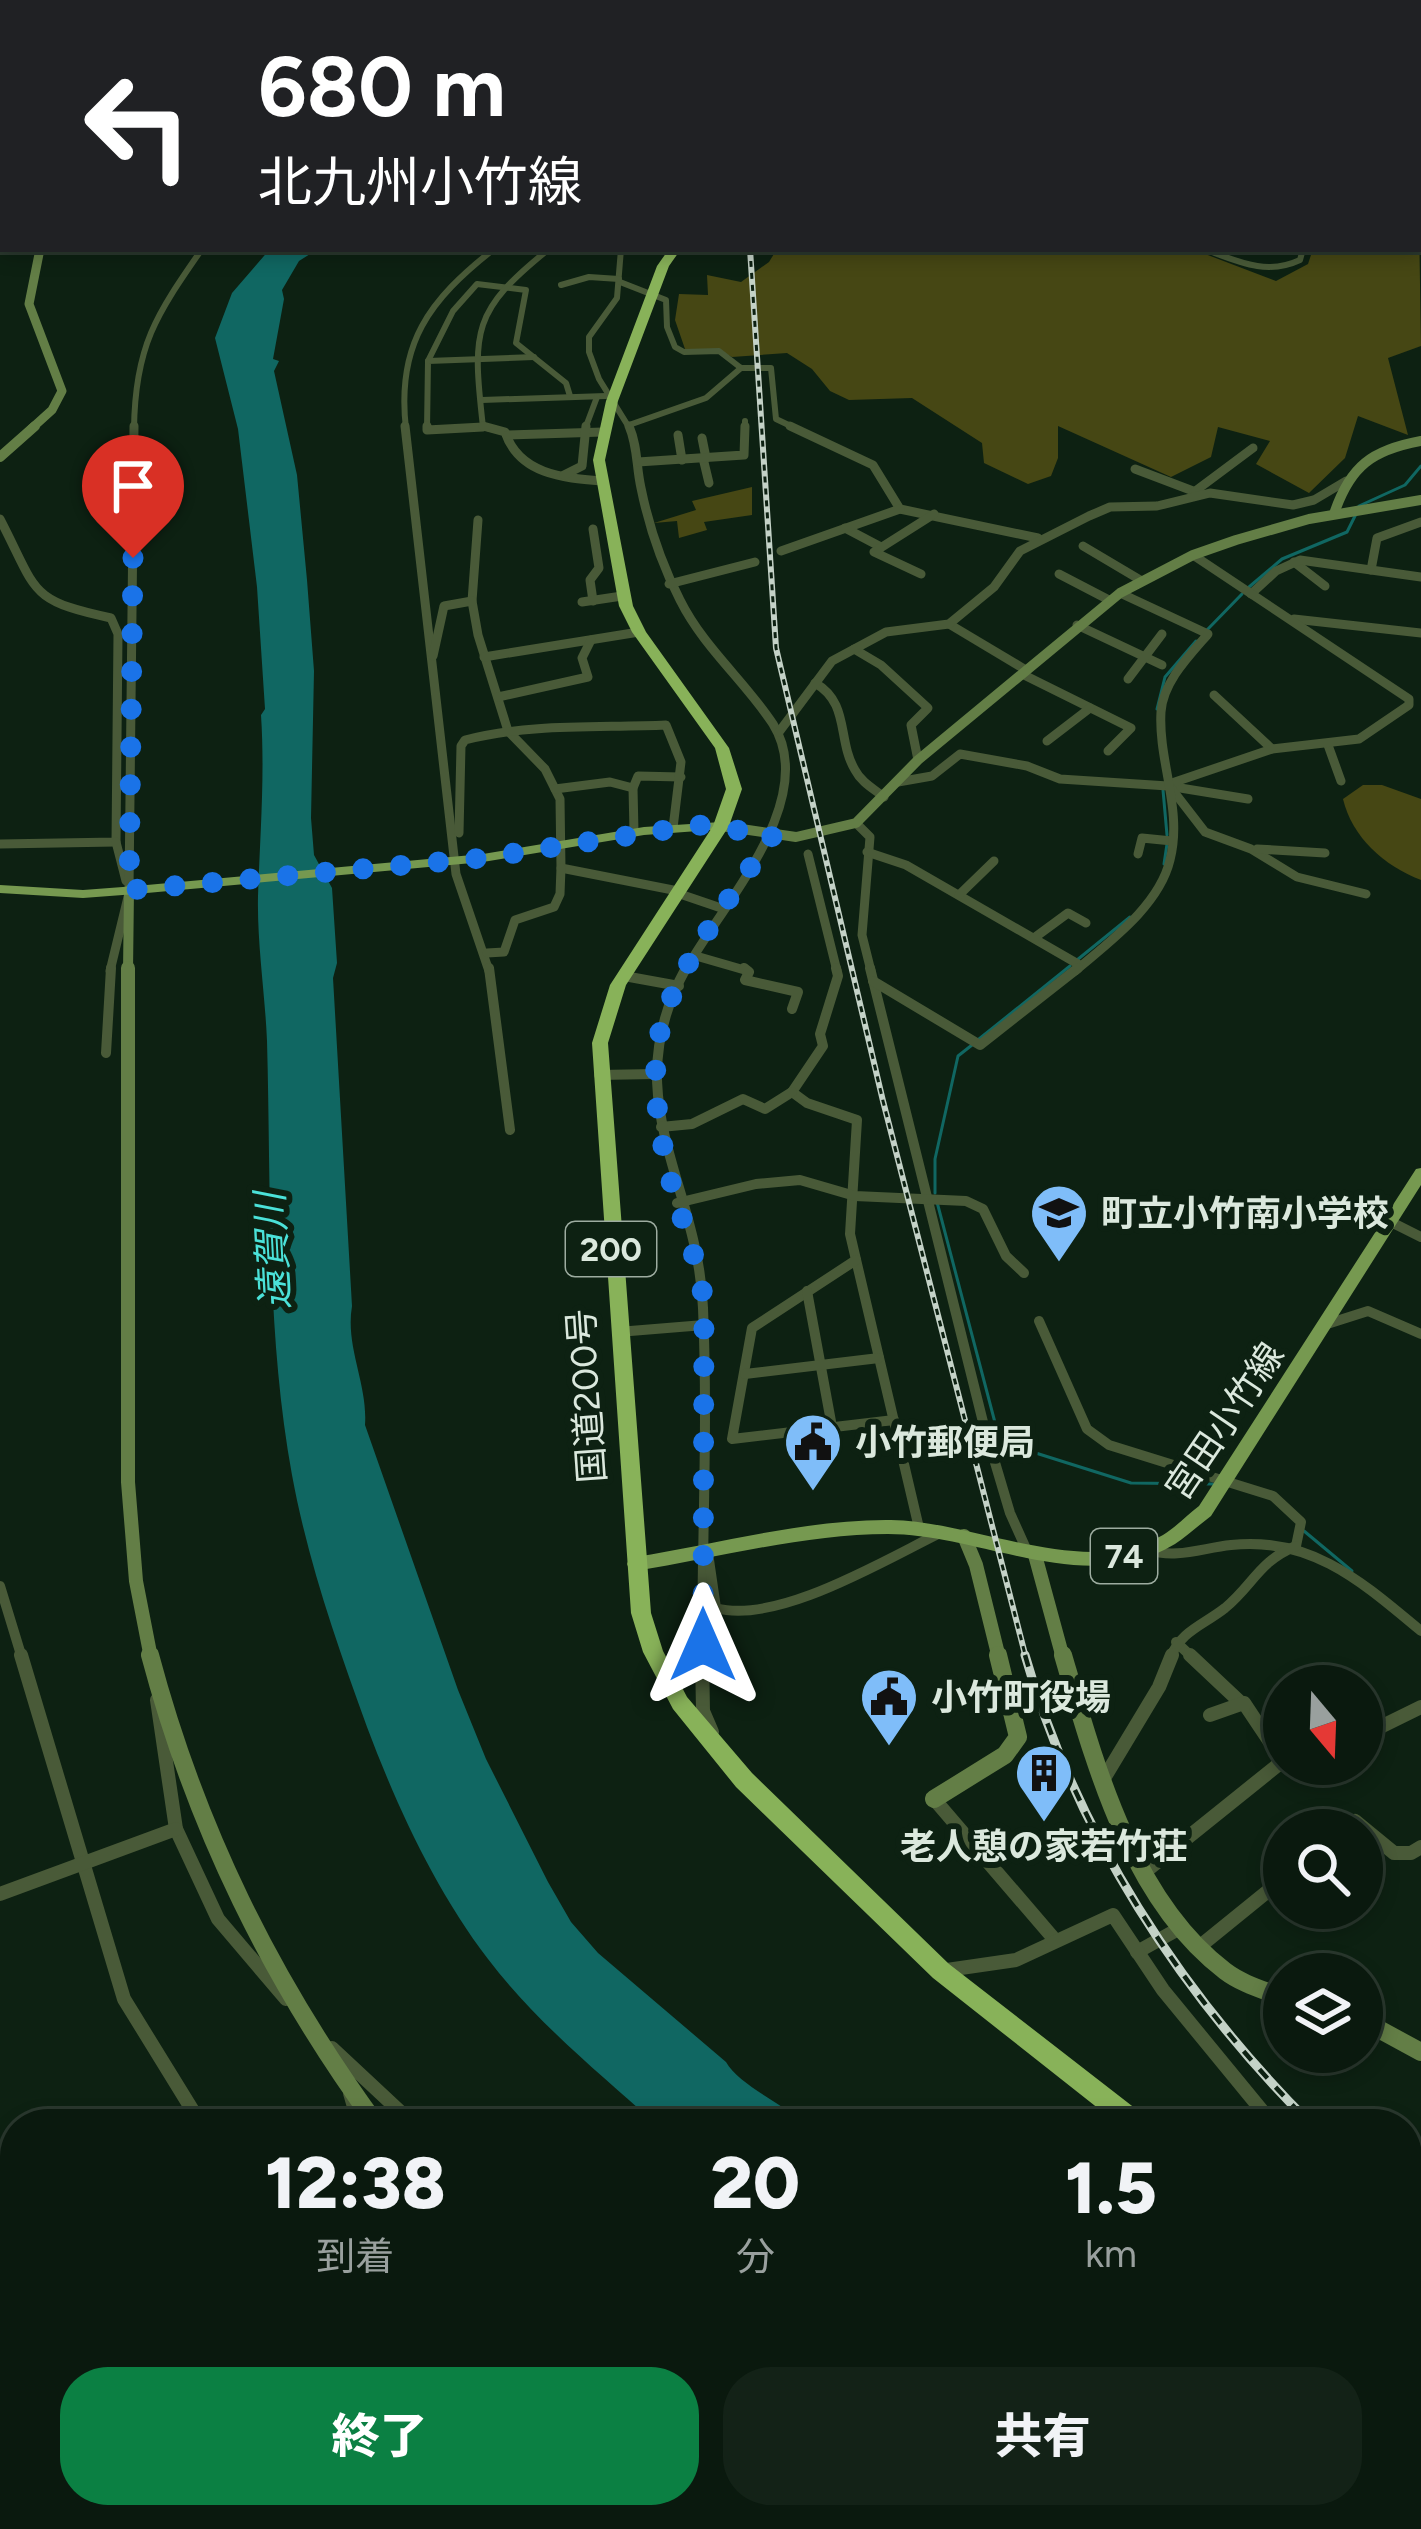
<!DOCTYPE html>
<html lang="ja">
<head>
<meta charset="utf-8">
<style>
	:root { --surface:#0a190e; --page:#132217; --text:#f1f3f6; --muted:#99a09e; --line:#2a382e; --accent:#0b8043 }
	body { margin:0; font-family:Figtree,"Noto Sans JP",sans-serif; background:var(--page); color:var(--text); height:100vh; display:flex; flex-direction:column; font-size:45px; white-space:nowrap }
	* { box-sizing:border-box; margin:0 }
	p { font-size:39px; color:var(--muted) }
	.icon { flex:none; width:66px; height:66px; fill:none; stroke:currentColor; stroke-width:2; stroke-linecap:round; stroke-linejoin:round }
	.map { position:relative; flex:1; overflow:hidden }
	.details { position:absolute; left:0px; top:2109px; width:1422px; height:420px; display:flex; flex-direction:column; background:var(--surface); border-radius:48px 48px 0 0; box-shadow:0 6px 18px #0003,0 0 0 3px var(--line) }
	.details>* { flex:none }
	.guide { position:absolute; left:0px; top:0px; width:1422px; height:252px; box-shadow:0 6px 18px #0003,0 0 0 3px var(--line); background:#202124; color:#fff; overflow:hidden }
	.needle { width:78px; rotate:161deg }
	.buttons { position:absolute; left:1263px; top:1665px; display:grid; gap:24px }
	.buttons a { display:grid; place-items:center; width:120px; height:120px; border-radius:50%; background:var(--surface); box-shadow:0 6px 18px #0003,0 0 0 3px var(--line); font-size:60px }
	.pin { position:absolute; display:grid; place-items:center; width:102px; height:102px; color:#fff; margin:-123px -51px; border-radius:50% 50% 50% 0; rotate:-45deg; box-shadow:0 0 12px #0007 }
	.pin .icon { rotate:45deg }
	.me { position:absolute; width:132px; margin:-66px; rotate:0deg; stroke-linejoin:round; filter:drop-shadow(0 0 9px #0008) }
	.turn { display:flex; align-items:center; gap:42px; height:252px; padding:0 60px; font-size:54px }
	.turn .icon { width:156px; height:156px; stroke-width:2.5 }
	.turn b { display:block; font-size:84px; line-height:102px }
	.eta { display:flex; justify-content:space-evenly; align-items:center; height:204px; text-align:center }
	.eta b { font-size:72px; font-weight:800; line-height:84px }
	.primary-button { display:flex; gap:24px; margin-top:auto; padding:24px 60px }
	.primary-button a { flex:1; height:138px; border-radius:48px; background:var(--accent); color:#fff; font-size:48px; font-weight:800; line-height:138px; text-align:center }
	.primary-button a+a { background:var(--page); color:var(--text) }
	.map>svg:first-child { display:block }
	.green { fill:#464714 }
	.water { fill:#106762 }
	.lines { fill:none; stroke-linecap:round; stroke-linejoin:round }
	.stream { stroke:#106762; stroke-width:3 }
	.river { fill:#106762; fill-rule:evenodd }
	.street-far3 { stroke:#495a38; stroke-width:6 }
	.street-far2 { stroke:#495a38; stroke-width:9 }
	.street-far1 { stroke:#495a38; stroke-width:10 }
	.street { stroke:#495a38; stroke-width:14 }
	.secondary-far3 { stroke:#637e46; stroke-width:9 }
	.secondary-far2 { stroke:#637e46; stroke-width:10 }
	.secondary-far1 { stroke:#637e46; stroke-width:14 }
	.secondary { stroke:#637e46; stroke-width:18 }
	.primary { fill:#769950; fill-rule:evenodd }
	.highway { fill:#88b259; fill-rule:evenodd }
	.rail-far1-casing { stroke:#c4d2c7; stroke-width:6 }
	.rail-casing { stroke:#c4d2c7; stroke-width:9 }
	.rail-far1 { stroke:#0d2112; stroke-width:3; stroke-dasharray:6; stroke-linecap:butt }
	.rail { stroke:#0d2112; stroke-width:4.5; stroke-dasharray:12; stroke-linecap:butt }
	.route { stroke:#1a73e8; stroke-width:21; stroke-dasharray:0 37.8 }
	.labels { text-anchor:middle; stroke-width:12; stroke-linejoin:round; paint-order:stroke }
	.shield { fill:#0d2112; stroke:#9daca0; stroke-width:3 }
	.shield-label { font-size:33px; font-weight:bold; fill:#dbe8dd }
	.poi-label { font-size:36px; font-weight:bold; fill:#dbe8dd; stroke:#0d2112; text-anchor:start }
	.street-label { font-size:36px; fill:#dbe8dd; stroke:#0d2112 }
	.water-label { font-size:39px; font-style:italic; fill:#4be2d9; stroke:#0d2112 }
</style>
</head>
<body>
<div class="map">
<svg width="1421" height="2529" viewBox="0 0 1421 2529">
	<rect width="100%" height="100%" fill="#0d2112"/>
	<g class="green">
		<polygon points="1419,222 1421,346 1388,358 1408,435 1358,416 1345,458 1309,493 1256,464 1270,441 1218,427 1211,457 1171,477 1058,426 1058,458 1051,476 1028,484 984,463 982,443 912,398 849,400 830,391 812,369 787,353 732,357 719,350 685,349 675,320 679,294 708,295 707,275 741,282 769,262 777,249 1192,249 1276,281 1308,264 1313,249 1419,249"/>
		<polygon points="752,487 752,515 704,522 707,530 679,538 677,521 654,523 696,510 692,501"/>
		<path d="M1363 785H1382L1421 799V880C1384 866 1352 837 1343 799Z"/>
	</g>
	<g class="water">
		<path d="M270 249H318L299 261 282 290 284 299 273 359 279 361 274 371 297 475 307 580 314 671 311 818 314 855 332 888 337 963 333 978 352 1306C345 1347 368 1384 365 1425L458 1690 486 1759 548 1882 571 1922 598 1953 726 2062C738 2084 783 2104 805 2124H656C598 2072 536 2022 488 1959 436 1891 397 1807 367 1727 337 1644 308 1562 292 1475 266 1332 271 1186 267 1041 265 993 257 944 258 896 260 835 265 776 261 715L265 709 257 587 238 429 215 338 232 293Z"/>
		<polygon points="1172,2514 1324,2514 1348,2529 1187,2529"/>
	</g>
	<g class="lines">
		<g class="stream">
			<polyline points="1359,506 1405,485 1421,466"/>
			<polyline points="1249,587 1282,559 1347,532 1356,514"/>
			<polyline points="1207,630 1242,594"/>
			<polyline points="1157,709 1165,677 1196,641"/>
			<polyline points="1163,790 1167,835"/>
			<polyline points="1164,864 1167,844"/>
			<polyline points="1077,960 1130,917"/>
			<polyline points="979,1039 1070,966"/>
			<polyline points="935,1193 935,1159 958,1056 972,1045"/>
			<polyline points="937,1202 998,1434 1023,1449 1131,1483 1213,1484"/>
			<polyline points="1304,1531 1352,1571"/>
		</g>
		<g class="river">
			<polygon points="519,0 517,3 504,3 506,0"/>
			<polygon points="0,2395 10,2400 15,2411 15,2469 4,2465 0,2454"/>
			<polygon points="19,2514 49,2514 53,2529 23,2529"/>
		</g>
		<g class="street-far3">
			<polyline points="949,0 957,3"/>
			<polyline points="495,3 500,0"/>
			<polyline points="883,3 889,0"/>
			<polyline points="621,249 617,298 589,337 589,352 599,379 630,429"/>
			<path d="M1204 249C1237 261 1266 276 1300 260L1303 249"/>
			<polyline points="620,282 666,300 667,327 675,347 684,352 719,351 741,368 771,368 776,419 797,429"/>
			<polyline points="561,285 589,277 619,279"/>
			<polyline points="428,361 453,311 477,284 526,290 516,343 566,383 570,396"/>
			<polyline points="482,400 606,396"/>
			<polyline points="629,425 706,398 741,368"/>
			<path d="M134 429C135 346 156 315 202 249"/>
			<path d="M406 429C396 344 429 300 494 249"/>
			<polyline points="427,429 428,361 534,357"/>
			<polyline points="451,429 483,427"/>
			<path d="M491 429 483 427C472 330 472 311 549 249"/>
			<polyline points="585,429 597,397"/>
			<polyline points="745,429 745,421"/>
		</g>
		<g class="street-far2">
			<polyline points="405,426 456,874 489,971"/>
			<polyline points="427,426 427,430 483,427"/>
			<path d="M483 426 505 432C519 474 562 478 602 481"/>
			<path d="M629 426C638 447 636 466 641 488 649 527 662 565 680 600 704 648 744 680 773 724 821 801 719 908 685 971"/>
			<polyline points="790,426 873,465 900,509 1038,538"/>
			<polyline points="508,435 603,432"/>
			<polyline points="678,435 682,460"/>
			<polyline points="702,438 706,458"/>
			<polyline points="703,458 709,483"/>
			<polyline points="638,462 744,455 745,426"/>
			<polyline points="1135,469 1201,494"/>
			<polyline points="564,475 582,466 586,426"/>
			<polyline points="1194,492 1253,448"/>
			<path d="M0 519C38 592 27 600 111 618L118 634 116 842 0 844"/>
			<polyline points="478,520 472,601 478,635 508,731 545,769 560,799 561,868 678,891"/>
			<polyline points="845,528 881,547"/>
			<polyline points="593,529 599,568 590,580 593,601"/>
			<polyline points="1083,546 1142,581"/>
			<polyline points="781,551 900,509"/>
			<polyline points="1294,562 1325,586"/>
			<polyline points="1371,570 1377,538 1421,522"/>
			<polyline points="921,574 874,552 934,514"/>
			<polyline points="1059,574 1109,600"/>
			<polyline points="669,584 755,562"/>
			<polyline points="1251,594 1276,571 1300,560 1421,577"/>
			<polyline points="582,602 622,596"/>
			<polyline points="1294,619 1421,633"/>
			<polyline points="949,624 1026,670"/>
			<polyline points="1077,625 1162,665"/>
			<polyline points="854,649 881,665 928,708 911,725 918,760"/>
			<polyline points="433,656 444,606 472,601"/>
			<polyline points="484,657 639,632"/>
			<polyline points="1022,674 1131,728 1108,751"/>
			<polyline points="1128,679 1162,634"/>
			<path d="M815 683C850 703 837 740 855 770 861 782 874 789 884 797"/>
			<polyline points="1214,695 1272,749"/>
			<polyline points="498,697 588,677 582,658 591,640"/>
			<polyline points="779,732 832,661 886,632 949,624 994,587 1020,551 1089,516 1110,507 1157,506 1210,493 1293,505 1314,500 1346,481"/>
			<polyline points="1047,741 1090,708"/>
			<polyline points="1328,745 1341,781"/>
			<polyline points="898,782 932,776 960,754 1027,766 1060,779 1168,786 1248,799"/>
			<polyline points="1169,784 1272,749 1359,739 1409,705 1409,699 1193,555"/>
			<polyline points="1171,788 1205,832 1251,849 1297,877 1366,894"/>
			<polyline points="555,789 610,782 633,788"/>
			<polyline points="856,823 870,837 862,935 871,971"/>
			<polyline points="634,832 633,788 638,776 681,777"/>
			<path d="M459 833 461 746 465 740C531 723 598 728 666 725L681 762 673 828"/>
			<polyline points="116,842 126,881"/>
			<polyline points="1257,849 1325,853"/>
			<polyline points="867,852 906,865 1078,964"/>
			<polyline points="808,854 837,971"/>
			<polyline points="1138,854 1142,838 1172,841"/>
			<polyline points="129,890 134,426"/>
			<polyline points="677,893 724,909"/>
			<polyline points="959,895 994,861"/>
			<polyline points="1034,938 1068,913 1086,923"/>
			<polyline points="487,953 504,952 515,920 554,907 560,894 561,868"/>
			<polyline points="696,956 748,971"/>
			<polyline points="110,971 128,897"/>
			<path d="M1075 971C1109 942 1159 906 1170 860 1183 810 1158 761 1161 712 1163 682 1189 656 1208 634L1120 593"/>
		</g>
		<g class="street-far1">
			<polyline points="489,968 510,1130"/>
			<path d="M686 968C614 1099 698 1181 703 1308 708 1424 702 1542 702 1658"/>
			<polyline points="744,968 749,972 745,980 798,992 792,1009"/>
			<polyline points="836,968 838,976 820,1034 823,1046 792,1092 807,1103 857,1120 850,1234 919,1528"/>
			<polyline points="870,968 983,1422 1010,1513 1028,1553"/>
			<polyline points="624,976 679,986"/>
			<polyline points="873,981 980,1045 1078,968"/>
			<polyline points="106,1053 111,968"/>
			<polyline points="599,1075 655,1074"/>
			<polyline points="661,1127 692,1124 743,1099 765,1109 792,1092"/>
			<polyline points="677,1203 756,1184 800,1180 855,1196 966,1201 983,1209 1006,1256 1024,1273"/>
			<polyline points="1391,1222 1421,1237"/>
			<polyline points="856,1260 752,1328 732,1439 894,1420"/>
			<polyline points="807,1291 832,1427"/>
			<polyline points="1039,1321 1087,1429 1109,1445 1273,1496 1301,1522 1296,1546"/>
			<polyline points="1324,1325 1368,1311 1421,1334"/>
			<polyline points="618,1332 704,1325"/>
			<polyline points="745,1374 879,1358"/>
			<path d="M1148 1550C1177 1559 1202 1548 1231 1545 1312 1536 1363 1583 1421 1631"/>
			<path d="M708 1553 716 1608C776 1625 883 1561 938 1534"/>
			<polyline points="0,1586 22,1658"/>
			<polyline points="1176,1642 1193,1658"/>
			<path d="M1170 1658C1182 1630 1202 1626 1225 1608 1253 1585 1259 1561 1296 1546"/>
		</g>
		<g class="street">
			<polyline points="21,1655 124,1999 201,2124"/>
			<polyline points="702,1655 703,1711 712,1732"/>
			<polyline points="1190,1655 1240,1702"/>
			<polyline points="157,1700 176,1829 218,1919 286,1999"/>
			<polyline points="1210,1715 1244,1703 1282,1760"/>
			<polyline points="1362,1736 1421,1707"/>
			<polyline points="1103,1780 1159,1687 1172,1655"/>
			<polyline points="934,1799 1055,1940"/>
			<polyline points="1344,1830 1355,1821 1394,1853 1411,1853 1421,1847"/>
			<polyline points="1146,1871 1284,1760"/>
			<polyline points="0,1894 176,1829"/>
			<polyline points="1199,1947 1284,1878"/>
			<polyline points="1137,1952 1182,1927"/>
			<polyline points="947,1970 1016,1960 1113,1915 1163,1990 1273,2124"/>
			<polyline points="332,2048 407,2118 432,2124"/>
			<polyline points="350,2093 359,2124"/>
			<polyline points="1407,2285 1421,2296"/>
			<polyline points="395,2514 402,2529"/>
			<polyline points="716,2514 731,2529"/>
		</g>
		<g class="secondary-far3">
			<polyline points="1111,3 1116,0"/>
			<polyline points="1179,3 1183,0"/>
			<polyline points="31,429 52,410 62,391 29,304 40,249"/>
		</g>
		<g class="secondary-far2">
			<polyline points="0,457 35,426"/>
			<path d="M1334 514C1350 466 1372 450 1421 441"/>
			<polyline points="721,826 796,837 856,823 918,760 1120,593 1193,555 1236,540 1309,519 1421,500"/>
			<polyline points="128,971 129,890"/>
		</g>
		<g class="secondary-far1">
			<polyline points="128,968 128,1482 136,1581 151,1658"/>
			<polyline points="964,1536 976,1565 999,1658"/>
			<polyline points="1035,1555 1063,1658"/>
		</g>
		<g class="secondary">
			<path d="M150 1655C196 1828 271 1980 376 2124"/>
			<path d="M1063 1655C1095 1764 1131 1900 1225 1971 1242 1984 1264 1990 1284 1998"/>
			<polyline points="934,1799 1005,1755 1018,1737 998,1655"/>
			<polyline points="1362,2020 1421,2052"/>
			<polyline points="766,2514 781,2529"/>
		</g>
		<g class="primary">
			<polygon points="721,822 727,826 725,829 644,835 483,862 136,894 83,898 0,893 0,885 83,890 136,886 483,854 644,827"/>
			<path d="M1421 1168V1185L1211 1516C1199 1525 1187 1536 1175 1544 1086 1598 982 1534 888 1534 804 1534 718 1558 635 1571L629 1569 627 1564 629 1559 635 1557C719 1544 806 1519 891 1520 975 1521 1085 1580 1163 1535 1176 1527 1187 1515 1199 1506L1416 1169Z"/>
		</g>
		<g class="highway">
			<polygon points="1007,0 1005,3 994,3 996,0"/>
			<polygon points="669,249 681,249 669,266 618,401 605,460 633,606 646,632 729,748 742,789 729,826 626,985 608,1043 651,1613 663,1651 687,1697 752,1773 949,1964 1145,2116 1149,2124 1118,2124 933,1978 736,1787 673,1709 643,1652 631,1613 592,1043 610,985 713,826 726,789 715,748 632,632 619,606 593,460 606,401 657,266"/>
			<polygon points="1407,2320 1421,2327 1421,2354 1407,2347"/>
		</g>
		<defs>
			<polyline id="rail-far1" points="750,249 776,648 883,1101 1026,1658"/>
			<g id="rail">
				<path d="M1025 1655C1076 1834 1181 1994 1311 2124"/>
				<polyline points="1407,2237 1421,2250"/>
			</g>
		</defs>
		<use href="#rail-far1" class="rail-far1-casing"/>
		<use href="#rail" class="rail-casing"/>
		<use href="#rail-far1" class="rail-far1"/>
		<use href="#rail" class="rail"/>
	</g>
	<g class="lines">
		<path class="route" d="M133 558 129 890 483 858 698 825 773 835C739 885 677 967 662 1024 650 1068 657 1118 666 1161 676 1209 698 1254 704 1303L703 1645"/>
	</g>
	<defs>
		<symbol id="school-pin" viewBox="-11 -11 22 30"><path d="M0 17L-7.5 6A9.5 9.5 0 1 1 7.5 6Z" fill="#7fbdf9" stroke="#0d2112"/><path d="M0-5L7-2L0 1L-7-2ZM-4 1L0 2.5L4 1V4Q0 6-4 4Z" fill="#111"/></symbol>
		<symbol id="civic-pin" viewBox="-11 -11 22 30"><path d="M0 17L-7.5 6A9.5 9.5 0 1 1 7.5 6Z" fill="#7fbdf9" stroke="#0d2112"/><path d="M-.6-6.5H3V-4.5H.6V-3L4-1V1h2V6H-6V1h2V-1L-.6-3ZM-1.2 2.5V6h2.4V2.5Z" fill="#111"/></symbol>
		<symbol id="building-pin" viewBox="-11 -11 22 30"><path d="M0 17L-7.5 6A9.5 9.5 0 1 1 7.5 6Z" fill="#7fbdf9" stroke="#0d2112"/><path d="M-4-6H4V6H1V3H-1V6H-4ZM-2.5-4.3h1.7v1.8h-1.7ZM.8-4.3h1.7v1.8H.8ZM-2.5-1h1.7V.8h-1.7ZM.8-1h1.7V.8H.8Z" fill="#111"/></symbol>
	</defs>
	<g fill-rule="evenodd">
		<use href="#school-pin" x="1026" y="1180" width="66" height="90"/>
		<use href="#civic-pin" x="780" y="1409" width="66" height="90"/>
		<use href="#civic-pin" x="856" y="1664" width="66" height="90"/>
		<use href="#building-pin" x="1011" y="1740" width="66" height="90"/>
	</g>
	<g class="labels">
		<g class="shield">
			<rect x="566" y="1222" width="90" height="54" rx="9"/>
			<rect x="1091" y="1529" width="66" height="54" rx="9"/>
		</g>
		<g class="shield-label">
			<text x="611" y="1261">200</text>
			<text x="1124" y="1568">74</text>
		</g>
		<g class="poi-label">
			<text x="1101" y="1226">町立小竹南小学校</text>
			<text x="855" y="1455">小竹郵便局</text>
			<text x="931" y="1710">小竹町役場</text>
			<text x="1044" y="1859" text-anchor="middle">老人憩の家若竹荘</text>
		</g>
		<g class="street-label">
			<text transform="translate(586 1396) rotate(-94)" y="13">国道200号</text>
			<text transform="translate(1224 1421) rotate(-56)" y="13">宮田小竹線</text>
		</g>
		<g class="water-label">
			<text transform="translate(272 1251) rotate(-93)" y="14">遠賀川</text>
		</g>
	</g>
</svg>
<div class="buttons">
<a><svg class="needle" viewBox="-14 -14 28 28"><path d="M0-13l5 13h-10z" fill="#e53935"/><path d="M0 13l5-13h-10z" fill="#99a09e"/></svg></a>
<a><svg class="icon" aria-label="search" viewBox="0 0 24 24"><circle cx="10" cy="10" r="6"/><path d="M15 15l6 6"/></svg></a>
<a><svg class="icon" aria-label="layers" viewBox="0 0 24 24"><path d="M12 4l9 5-9 5-9-5zM3 14l9 5 9-5"/></svg></a>
</div>
<div class="pin" style="left:133px;top:558px;background:#d93025"><svg class="icon" aria-label="arrive" viewBox="0 0 24 24"><path d="M6 21V4h12l-3 4 3 4H6"/></svg></div>
<svg class="me" style="left:703px;top:1645px" viewBox="-20 -20 40 40"><path d="M0-17L14 15 0 8-14 15z" fill="#1a73e8" stroke="#fff" stroke-width="4"/></svg>
<div class="guide">
<div class="turn"><svg class="icon" aria-label="left" viewBox="0 0 24 24"><path d="M17 20v-9H6M10 6l-5 5 5 5"/></svg><div><b>680 m</b>北九州小竹線</div></div>
</div>
<section class="details">
<div class="eta">
<div><b>12:38</b><p>到着</p></div>
<div><b>20</b><p>分</p></div>
<div><b>1.5</b><p>km</p></div>
</div>
<div class="primary-button"><a>終了</a><a>共有</a></div>
</section>
</div>
</body>
</html>
